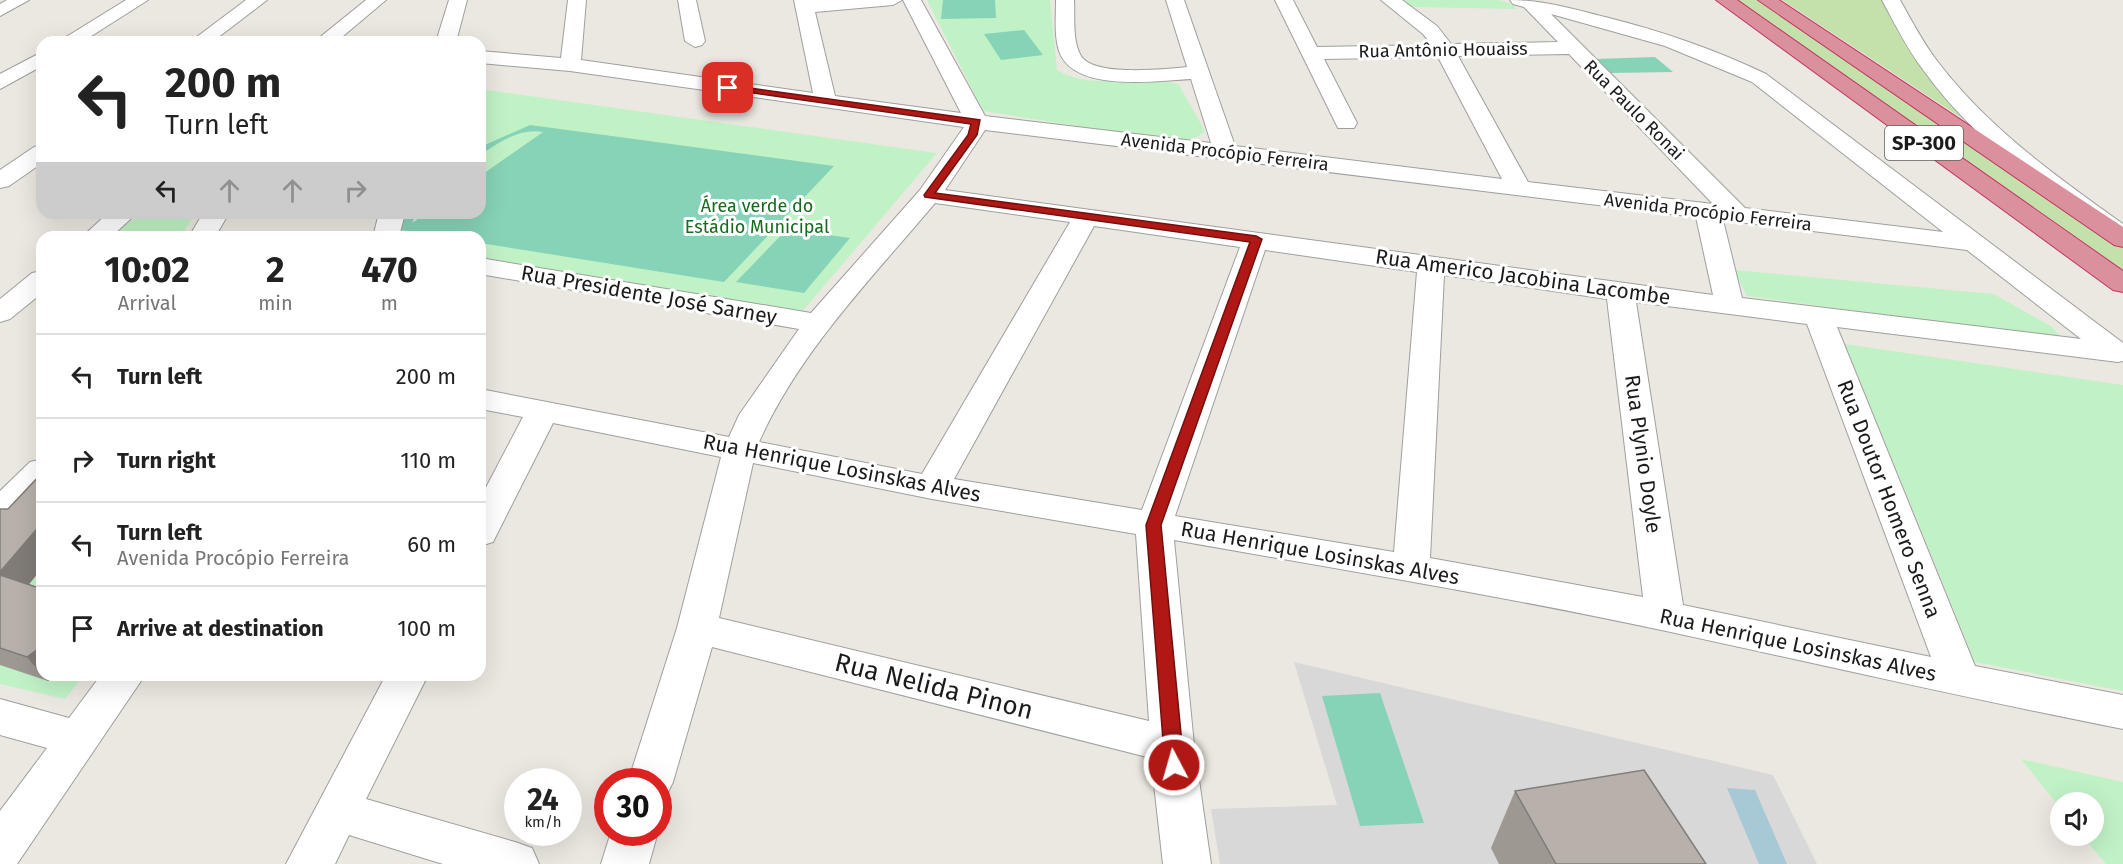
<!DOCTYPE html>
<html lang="en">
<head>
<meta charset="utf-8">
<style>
	:root { --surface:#fff; --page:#f2f2f2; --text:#222; --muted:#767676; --line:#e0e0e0 }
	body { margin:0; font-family:"Fira Sans",sans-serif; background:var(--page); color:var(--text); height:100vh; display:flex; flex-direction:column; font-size:22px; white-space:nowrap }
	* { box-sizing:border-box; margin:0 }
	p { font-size:20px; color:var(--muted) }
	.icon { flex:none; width:33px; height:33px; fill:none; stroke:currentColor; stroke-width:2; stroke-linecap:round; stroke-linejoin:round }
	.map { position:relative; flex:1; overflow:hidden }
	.panel { position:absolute; left:36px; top:231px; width:450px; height:450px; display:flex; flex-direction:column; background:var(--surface); border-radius:18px; box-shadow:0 6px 24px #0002 }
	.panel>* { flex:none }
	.banner { position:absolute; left:36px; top:36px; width:450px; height:183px; border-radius:18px; box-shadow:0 6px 24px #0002; background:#fff; color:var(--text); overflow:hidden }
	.controls { position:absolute; left:2050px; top:792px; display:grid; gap:12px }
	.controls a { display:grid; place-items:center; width:54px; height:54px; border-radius:50%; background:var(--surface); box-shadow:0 6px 24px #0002; font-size:30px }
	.speed { position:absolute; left:504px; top:768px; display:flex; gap:12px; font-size:30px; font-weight:700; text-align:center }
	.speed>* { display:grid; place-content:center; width:78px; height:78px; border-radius:50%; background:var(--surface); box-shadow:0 6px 24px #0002; line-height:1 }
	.speed small { font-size:15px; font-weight:400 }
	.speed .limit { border:9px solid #d22; background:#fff; color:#111 }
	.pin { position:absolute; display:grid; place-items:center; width:51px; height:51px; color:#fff; margin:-26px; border-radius:12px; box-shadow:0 3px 9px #0006 }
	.me { position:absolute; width:66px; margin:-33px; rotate:354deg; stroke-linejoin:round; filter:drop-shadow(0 0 4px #0008) }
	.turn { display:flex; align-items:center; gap:21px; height:126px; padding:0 30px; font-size:27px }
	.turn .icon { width:78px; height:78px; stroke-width:2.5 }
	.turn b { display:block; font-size:42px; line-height:51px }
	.lanes { display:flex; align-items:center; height:57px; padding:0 30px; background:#0003; justify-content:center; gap:30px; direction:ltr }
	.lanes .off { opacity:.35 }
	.eta { display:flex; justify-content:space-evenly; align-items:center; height:102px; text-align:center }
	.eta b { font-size:36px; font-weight:700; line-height:42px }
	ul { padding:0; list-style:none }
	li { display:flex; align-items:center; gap:18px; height:84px; padding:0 30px; border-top:2px solid var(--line) }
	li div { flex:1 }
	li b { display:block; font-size:22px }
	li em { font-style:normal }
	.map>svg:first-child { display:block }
	.residential { fill:#d9d8d8 }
	.grass { fill:#c5e1ab }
	.park { fill:#c1f2c6 }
	.pitch { fill:#87d3b7 }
	.water { fill:#a6c9d5 }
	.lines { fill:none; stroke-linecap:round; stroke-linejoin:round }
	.minor-casing { stroke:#9f9f9f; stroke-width:2 }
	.highway-casing { stroke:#c13663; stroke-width:2 }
	.minor { fill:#fff; fill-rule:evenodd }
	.highway { fill:#db909d; fill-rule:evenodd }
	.wall { fill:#9e9893 }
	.shaded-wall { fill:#817c78 }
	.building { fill:#b8b1ab; stroke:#817c78; stroke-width:1.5 }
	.route { fill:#b01815; stroke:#72100e; stroke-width:1.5 }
	.labels { text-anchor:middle; stroke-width:6; stroke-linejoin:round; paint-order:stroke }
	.far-street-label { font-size:18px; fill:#1b1b1b; stroke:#fff }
	.far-park-label { font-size:18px; fill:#166b1f; stroke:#fff }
	.shield { fill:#fff; stroke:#5f5f5f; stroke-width:1.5 }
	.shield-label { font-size:20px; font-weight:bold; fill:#1b1b1b }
	.street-label { font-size:21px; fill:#1b1b1b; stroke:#fff }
	.near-street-label { font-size:26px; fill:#1b1b1b; stroke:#fff }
</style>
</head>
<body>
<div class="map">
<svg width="2123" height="864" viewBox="0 0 2123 864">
	<rect width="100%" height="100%" fill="#ebe8e1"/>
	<polygon class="residential" points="1294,662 1773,775 1817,864 1220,864 1211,809 1337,805"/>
	<g class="grass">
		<polygon points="1733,0 1760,0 2123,246 2123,275"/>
		<polygon points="1782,0 1883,0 1992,138"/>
	</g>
	<g class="park">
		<path d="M927 0H1050L1057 70C1094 93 1140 70 1179 85L1205 131C1194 142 1179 140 1164 140L983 111Z"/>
		<polygon points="1405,0 1498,0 1512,4 1517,9 1410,7"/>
		<polygon points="480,89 937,153 801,313 480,257 480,237 411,237 418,213 480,213"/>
		<polygon points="143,213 195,213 181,237 108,237"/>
		<polygon points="1734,270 1994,294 2052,327 2063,339 1747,296"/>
		<polygon points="1845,344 2123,385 2123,691 1975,662"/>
		<polygon points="42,492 42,675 84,675 65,699 0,684 0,535"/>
		<polygon points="2021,759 2123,782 2123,864 2106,864 2082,836 2094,836 2094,802 2061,802 2061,809"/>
	</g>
	<g class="pitch">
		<polygon points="943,0 995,0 996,18 941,19"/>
		<polygon points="1024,30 1043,55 1001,60 984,34"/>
		<polygon points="1655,57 1673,72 1611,73 1595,59"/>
		<path d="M530 125 834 166 724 282 480 243V237H445L400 230 398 226 405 213H417L412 223 427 213H480V176L543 132C520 128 499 142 480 155V147Z"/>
		<polygon points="787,229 850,238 804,293 736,282"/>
		<polygon points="1380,693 1424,823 1360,826 1322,696"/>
	</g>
	<polygon class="water" points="1727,788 1755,790 1787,864 1759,864"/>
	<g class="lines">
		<defs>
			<g id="minor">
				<polygon points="7,0 29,0 0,16 0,4"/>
				<polygon points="126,0 148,0 82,42 58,42"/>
				<polygon points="246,0 267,0 212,42 190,42"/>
				<polygon points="366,0 386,0 336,42 314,42"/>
				<polygon points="449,0 467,0 456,42 436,42"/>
				<path d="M568 0H586L581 60 813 93 794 0H902L893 5 815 12 835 96 961 113 903 0H921L985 116 1211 143 1191 79C1156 81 1073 93 1059 51 1054 35 1056 17 1056 0H1074C1075 17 1072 41 1081 56 1094 77 1165 69 1187 67L1166 0H1184L1235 146 1502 179 1438 57 1324 59 1357 123 1354 128H1338L1275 0H1293L1317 47 1432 45 1423 34 1381 0H1402L1437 26 1451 44 1558 42 1524 7 1513 4 1510 0C1543 0 1573 9 1605 17 1661 31 1714 49 1766 74L2123 343V361L2118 362 1837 327 1975 666 2123 695V729C1970 699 1819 664 1666 631 1503 596 1338 569 1174 540L1194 745 1211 864H1163L1151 758 712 647 673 782 666 796 658 798V782H628L677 628 721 457 553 423 493 542 480 546V499L523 417 480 409V389L729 437 739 415 799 329 480 274V258L811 313 920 190 964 127 570 71 480 63V51L561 58ZM1551 14 1665 46 1752 82 1943 232 1745 208ZM1569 54 1713 204 1528 182 1458 56ZM985 130 1696 217 1713 295 945 190ZM935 203 1070 222 922 474 759 442C799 352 872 278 935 203ZM1723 220 1967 250 2081 339 1742 298ZM1094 226 1240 247 1142 510 954 479ZM1265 250 1417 272 1394 552 1175 516ZM1444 275 1607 299 1643 597 1430 558ZM1636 302 1807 324 1931 657 1683 605ZM753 463 932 499 1136 534 1149 721 719 618Z"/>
				<polygon points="678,0 696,0 705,41 702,45 695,47 685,41"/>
				<path d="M1882 0H1900C1912 21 1923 43 1938 62 1987 127 2057 177 2123 224V244L2114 242C2046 192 1974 140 1924 71 1907 49 1895 24 1882 0Z"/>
				<polygon points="42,52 42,66 0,89 0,74"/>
				<polygon points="42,145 42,163 9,186 0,188 0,170 34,147"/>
				<polygon points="108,213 137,213 111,237 82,237"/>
				<polygon points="203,213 229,213 215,237 189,237"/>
				<polygon points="379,213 405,213 399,237 373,237"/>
				<polygon points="42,271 42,293 10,319 0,322 0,299 32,273"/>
				<polygon points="42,459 42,490 13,521 0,524 0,491 30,462"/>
				<polygon points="101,675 145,675 17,864 0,864 0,811 47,748 0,735 0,699 69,718"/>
				<polygon points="386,675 428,675 366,799 515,842 532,848 539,864 443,864 349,835 335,864 286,864"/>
				<polygon points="611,832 658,832 649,864 601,864"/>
			</g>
			<g id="highway">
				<polygon points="1716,0 1737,0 2123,271 2123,292 2113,290"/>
				<polygon points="1758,0 1779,0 2123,227 2123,247 2114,245"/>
			</g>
		</defs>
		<use href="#minor" class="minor-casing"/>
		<use href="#highway" class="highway-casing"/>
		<use href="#minor" class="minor"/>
		<use href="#highway" class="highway"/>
	</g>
	<g class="wall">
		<polygon points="42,473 42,568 29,584 42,589 42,675 55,675 48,681 0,665 0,509 8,509"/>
		<polygon points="1515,791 1706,864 1499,864 1491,848"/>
	</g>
	<g class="shaded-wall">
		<polygon points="42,523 42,568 18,598 0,576 0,572"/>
		<polygon points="42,646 42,675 27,657"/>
		<polygon points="42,675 55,675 48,681"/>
	</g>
	<g class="building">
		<polygon points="42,473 42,523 0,572 0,509 8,509"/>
		<polygon points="0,575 42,589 42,646 27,657 0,648"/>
		<polygon points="1644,770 1706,864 1556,864 1515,791"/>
	</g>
	<polygon class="route" points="728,85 980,120 977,135 935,193 1256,236 1262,239 1161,525 1184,765 1181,770 1174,773 1168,770 1165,765 1146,525 1250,242 925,197 924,195 968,135 971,124 725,89"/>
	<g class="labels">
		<g class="far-street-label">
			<text transform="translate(1443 50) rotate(-1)" y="6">Rua Antônio Houaiss</text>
			<text transform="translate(1634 110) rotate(45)" y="6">Rua Paulo Ronai</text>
			<text transform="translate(1225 152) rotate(7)" y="6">Avenida Procópio Ferreira</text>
			<text transform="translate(1708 212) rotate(7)" y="6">Avenida Procópio Ferreira</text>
		</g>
		<g class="far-park-label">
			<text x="757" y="212">Área verde do<tspan x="757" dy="21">Estádio Municipal</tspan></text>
		</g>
		<rect class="shield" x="1885" y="126" width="78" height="34" rx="4.5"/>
		<g class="shield-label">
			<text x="1924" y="150">SP-300</text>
		</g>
		<g class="street-label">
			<text transform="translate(1523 277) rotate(8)" y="7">Rua Americo Jacobina Lacombe</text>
			<text transform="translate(649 295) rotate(10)" y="7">Rua Presidente José Sarney</text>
			<text transform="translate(1643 454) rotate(82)" y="7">Rua Plynio Doyle</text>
			<text transform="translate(842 468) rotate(11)" y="7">Rua Henrique Losinskas Alves</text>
			<text transform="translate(1889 499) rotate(69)" y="7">Rua Doutor Homero Senna</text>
			<text transform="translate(1320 553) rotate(10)" y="7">Rua Henrique Losinskas Alves</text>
			<text transform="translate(1798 645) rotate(12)" y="7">Rua Henrique Losinskas Alves</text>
		</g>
		<g class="near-street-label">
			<text transform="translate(934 686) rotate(14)" y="9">Rua Nelida Pinon</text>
		</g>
	</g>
</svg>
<div class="controls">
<a><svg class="icon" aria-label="sound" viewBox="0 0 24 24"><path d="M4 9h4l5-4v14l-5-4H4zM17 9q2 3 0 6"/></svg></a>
</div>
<div class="speed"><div>24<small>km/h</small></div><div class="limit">30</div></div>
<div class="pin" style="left:728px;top:88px;background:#d93025"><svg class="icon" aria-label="arrive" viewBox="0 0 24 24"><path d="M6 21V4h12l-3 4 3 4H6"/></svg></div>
<svg class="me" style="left:1174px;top:765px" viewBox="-20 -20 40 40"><circle r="17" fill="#b01815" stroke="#fff" stroke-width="3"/><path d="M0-11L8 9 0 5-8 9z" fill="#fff"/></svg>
<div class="banner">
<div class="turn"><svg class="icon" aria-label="left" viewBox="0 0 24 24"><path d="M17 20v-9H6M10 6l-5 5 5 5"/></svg><div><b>200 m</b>Turn left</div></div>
<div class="lanes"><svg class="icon" aria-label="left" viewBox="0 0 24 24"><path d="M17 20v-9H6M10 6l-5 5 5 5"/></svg><svg class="icon off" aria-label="ahead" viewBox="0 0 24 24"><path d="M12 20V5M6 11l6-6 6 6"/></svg><svg class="icon off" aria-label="ahead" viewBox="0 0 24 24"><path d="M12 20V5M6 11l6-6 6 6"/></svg><svg class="icon off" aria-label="right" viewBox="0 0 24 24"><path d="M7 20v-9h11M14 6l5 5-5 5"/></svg></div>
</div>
<section class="panel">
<div class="eta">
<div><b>10:02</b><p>Arrival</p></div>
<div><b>2</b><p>min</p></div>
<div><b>470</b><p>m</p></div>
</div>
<ul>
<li><svg class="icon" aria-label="left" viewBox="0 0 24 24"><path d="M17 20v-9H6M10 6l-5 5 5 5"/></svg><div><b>Turn left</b></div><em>200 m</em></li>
<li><svg class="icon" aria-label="right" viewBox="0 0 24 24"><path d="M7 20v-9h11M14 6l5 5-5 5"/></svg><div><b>Turn right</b></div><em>110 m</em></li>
<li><svg class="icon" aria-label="left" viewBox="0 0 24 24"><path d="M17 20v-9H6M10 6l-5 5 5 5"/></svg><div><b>Turn left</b><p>Avenida Procópio Ferreira</p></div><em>60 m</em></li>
<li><svg class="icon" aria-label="arrive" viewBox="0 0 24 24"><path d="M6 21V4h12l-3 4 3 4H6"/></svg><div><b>Arrive at destination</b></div><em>100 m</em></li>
</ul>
</section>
</div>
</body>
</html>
